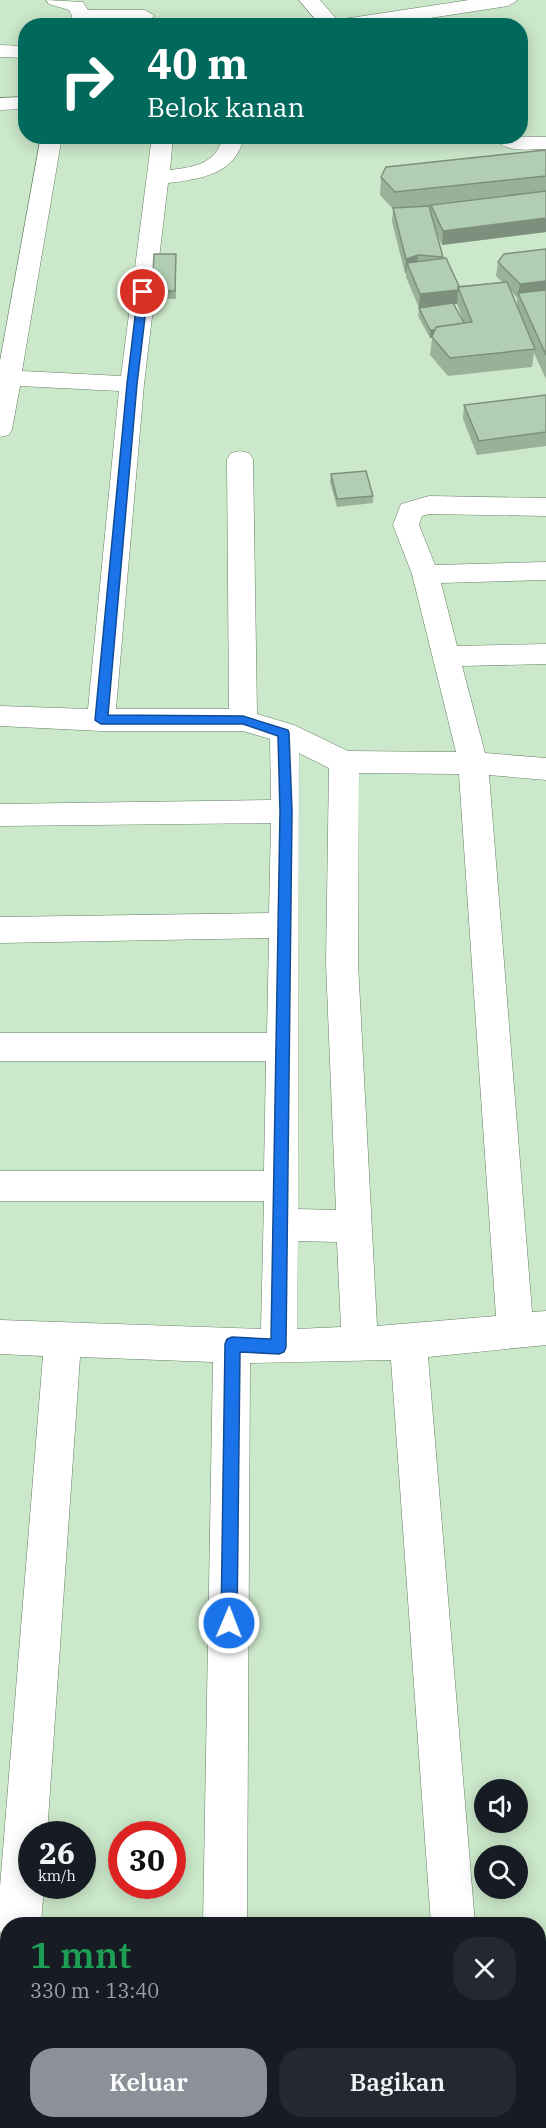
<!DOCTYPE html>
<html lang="id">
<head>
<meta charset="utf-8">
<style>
	:root { --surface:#171b24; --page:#242831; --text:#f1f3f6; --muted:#9ea1a6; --accent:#8c9099 }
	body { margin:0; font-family:"IBM Plex Serif",serif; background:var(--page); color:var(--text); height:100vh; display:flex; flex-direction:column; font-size:22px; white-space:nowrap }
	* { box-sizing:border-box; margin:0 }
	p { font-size:20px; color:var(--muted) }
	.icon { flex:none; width:33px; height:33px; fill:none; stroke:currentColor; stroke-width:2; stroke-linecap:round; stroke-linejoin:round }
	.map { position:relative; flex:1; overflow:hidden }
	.details { position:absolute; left:0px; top:1917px; width:546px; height:212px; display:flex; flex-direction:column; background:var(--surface); border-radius:24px 24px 0 0; box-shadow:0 3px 15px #0003 }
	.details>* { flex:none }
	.top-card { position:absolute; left:18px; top:18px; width:510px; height:126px; border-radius:24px; box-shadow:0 3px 15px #0003; background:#00695c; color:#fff; overflow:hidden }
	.buttons { position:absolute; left:474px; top:1779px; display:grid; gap:12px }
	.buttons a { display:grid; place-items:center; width:54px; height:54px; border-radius:50%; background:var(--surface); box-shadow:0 3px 15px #0003; font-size:30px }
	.speed { position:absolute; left:18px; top:1821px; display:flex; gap:12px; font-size:30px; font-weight:700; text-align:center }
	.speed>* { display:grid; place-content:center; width:78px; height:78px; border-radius:50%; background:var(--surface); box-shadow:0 3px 15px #0003; line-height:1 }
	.speed small { font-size:15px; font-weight:400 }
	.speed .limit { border:9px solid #d22; background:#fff; color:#111 }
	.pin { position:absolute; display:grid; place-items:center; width:51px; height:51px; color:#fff; margin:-26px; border:3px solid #fff; border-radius:50%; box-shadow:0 2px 6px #0007 }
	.me { position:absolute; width:66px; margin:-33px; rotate:1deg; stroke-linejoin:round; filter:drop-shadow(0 0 4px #0008) }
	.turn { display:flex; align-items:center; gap:21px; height:126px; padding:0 30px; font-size:27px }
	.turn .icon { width:78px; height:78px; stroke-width:2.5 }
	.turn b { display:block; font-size:42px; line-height:51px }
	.round { display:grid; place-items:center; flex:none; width:63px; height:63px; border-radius:24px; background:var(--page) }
	.overview { display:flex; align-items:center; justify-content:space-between; height:102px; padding:0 30px }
	h1 { font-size:36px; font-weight:600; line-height:45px; color:#1e9e55 }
	.button { display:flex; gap:12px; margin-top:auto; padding:12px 30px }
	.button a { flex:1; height:69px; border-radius:24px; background:var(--accent); color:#fff; font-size:24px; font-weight:600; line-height:69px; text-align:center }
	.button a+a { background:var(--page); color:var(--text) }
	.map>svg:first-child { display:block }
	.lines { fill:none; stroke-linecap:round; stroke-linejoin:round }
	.minor-casing { stroke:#667f65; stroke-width:1 }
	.minor { fill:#fff; fill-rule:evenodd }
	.wall { fill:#99b199; fill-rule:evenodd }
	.shaded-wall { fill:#7d907d }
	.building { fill:#b2ceb2; stroke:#7d907d; stroke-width:1.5 }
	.route { fill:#1a73e8; stroke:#114b97; stroke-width:1.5 }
</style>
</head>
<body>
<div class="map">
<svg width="546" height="2128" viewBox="0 0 546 2128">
	<rect width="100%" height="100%" fill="#cbe8ca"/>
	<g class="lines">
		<defs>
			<g id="minor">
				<polygon points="46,0 83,2 88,10 145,10 155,16 145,22 91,22 90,26 70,26 72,16 69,10 49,4"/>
				<polygon points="299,0 320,0 337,20 469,0 518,0 508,6 378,26 321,26"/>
				<polygon points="0,45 26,46 26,58 0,57"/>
				<polygon points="26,97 26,109 0,110 0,98"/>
				<path d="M41 136H62L22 371 121 376 152 136H173L170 170C194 167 217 164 223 136H244C237 174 201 179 168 183L144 384 116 709H229L227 459 231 453 240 451 249 453 253 459 257 714 294 725 348 751 456 752 412 574 393 525 401 504 429 496 546 498V516L429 514 422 516 419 525 435 565 546 562V580L441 583 457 646 546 644V664L462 666 485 753 546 758V780L489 775 532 1312 546 1311V1345L428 1357 475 1924H431L391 1360 250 1363 247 1924H203L213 1362 80 1357 47 1834H32V1886H44L41 1924H8V1941L3 1940 0 1931V1887L43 1356 0 1354V1320L261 1329 264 1201H0V1171H264L266 1061H0V1033H267L269 938 0 943V917L269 913 271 823 0 826V804L271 800 270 739 243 731H101L0 726V706L88 709 119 391 20 386 12 429 9 435 0 437V361ZM299 753 329 768 326 963 336 1210 298 1209ZM359 773 459 774 496 1316 377 1326 358 963ZM298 1241 337 1242 341 1327 297 1329Z"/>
				<path d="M493 136 546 137V149C526 149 505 154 493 136Z"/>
				<polygon points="8,2052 8,2121 27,2121 26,2128 0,2128 0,2055"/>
				<rect x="199" y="2121" width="46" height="7"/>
				<polygon points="445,2121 491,2121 492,2128 446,2128"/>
			</g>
		</defs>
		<use href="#minor" class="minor-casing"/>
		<use href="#minor" class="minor"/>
	</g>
	<g class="wall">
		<path d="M546 150V232L442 245 436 232 443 259 459 286 502 282 496 276 498 262 546 249V379L534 353 532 367 448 376 430 355 432 338H430L418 316 419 308 406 277V273H405L392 222 393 209 380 195 381 177ZM511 291 517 298V305ZM454 304H457L464 323Z"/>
		<polygon points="176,254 176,299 153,299 152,291"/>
		<polygon points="546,395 546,446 477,455 463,419 464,405"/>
		<polygon points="331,474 373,496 373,503 337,507 330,482"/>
	</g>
	<g class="shaded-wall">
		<polygon points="546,218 546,232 442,245 443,231"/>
		<polygon points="418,255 417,269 407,263 406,273 405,273 406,259"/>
		<polygon points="546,281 546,294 518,294 520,284"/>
		<polygon points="458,290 457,304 419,308 420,294"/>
		<polygon points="465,325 464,333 430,338 430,330"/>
	</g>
	<g class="building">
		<polygon points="546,150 546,176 395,192 381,177 386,167"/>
		<polygon points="546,191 546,218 443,231 431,205"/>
		<polygon points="429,206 443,257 418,255 406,259 393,208"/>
		<polygon points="546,249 546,281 520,284 498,262 504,254"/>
		<polygon points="154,254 176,254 175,291 152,291"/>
		<polygon points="446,258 459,286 458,287 458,290 420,294 407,263"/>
		<polygon points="507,282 535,349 450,358 432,337 436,327 472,322 458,287"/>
		<polygon points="546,290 546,355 518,293"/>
		<polygon points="453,303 464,323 436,327 435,330 430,330 419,308"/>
		<polygon points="546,395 546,432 479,441 464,405"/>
		<polygon points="366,471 373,496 337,499 331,474"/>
	</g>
	<polygon class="route" points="143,289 148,292 137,384 108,715 243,716 288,730 289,733 292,811 286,1347 284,1352 279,1354 240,1352 237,1623 235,1629 229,1631 223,1629 221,1623 225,1344 227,1339 232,1337 271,1339 280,811 278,736 243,724 101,724 95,720 127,384 138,292"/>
</svg>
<div class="buttons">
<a><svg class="icon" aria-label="sound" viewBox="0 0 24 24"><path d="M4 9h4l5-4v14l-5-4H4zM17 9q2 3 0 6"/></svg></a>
<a><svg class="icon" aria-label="search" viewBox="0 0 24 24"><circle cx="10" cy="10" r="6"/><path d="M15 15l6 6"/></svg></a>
</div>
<div class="speed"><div>26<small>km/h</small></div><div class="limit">30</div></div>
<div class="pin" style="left:143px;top:292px;background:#d93025"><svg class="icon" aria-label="arrive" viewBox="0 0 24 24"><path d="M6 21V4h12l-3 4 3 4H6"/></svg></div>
<svg class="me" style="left:229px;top:1623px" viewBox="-20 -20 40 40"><circle r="17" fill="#1a73e8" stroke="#fff" stroke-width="3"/><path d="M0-11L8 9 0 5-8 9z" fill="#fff"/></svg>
<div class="top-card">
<div class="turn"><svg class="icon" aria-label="right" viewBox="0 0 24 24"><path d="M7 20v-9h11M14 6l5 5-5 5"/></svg><div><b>40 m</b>Belok kanan</div></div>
</div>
<section class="details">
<div class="overview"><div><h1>1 mnt</h1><p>330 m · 13:40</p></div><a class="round"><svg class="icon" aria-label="close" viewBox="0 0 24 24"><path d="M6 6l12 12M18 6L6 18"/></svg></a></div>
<div class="button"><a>Keluar</a><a>Bagikan</a></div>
</section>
</div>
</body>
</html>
